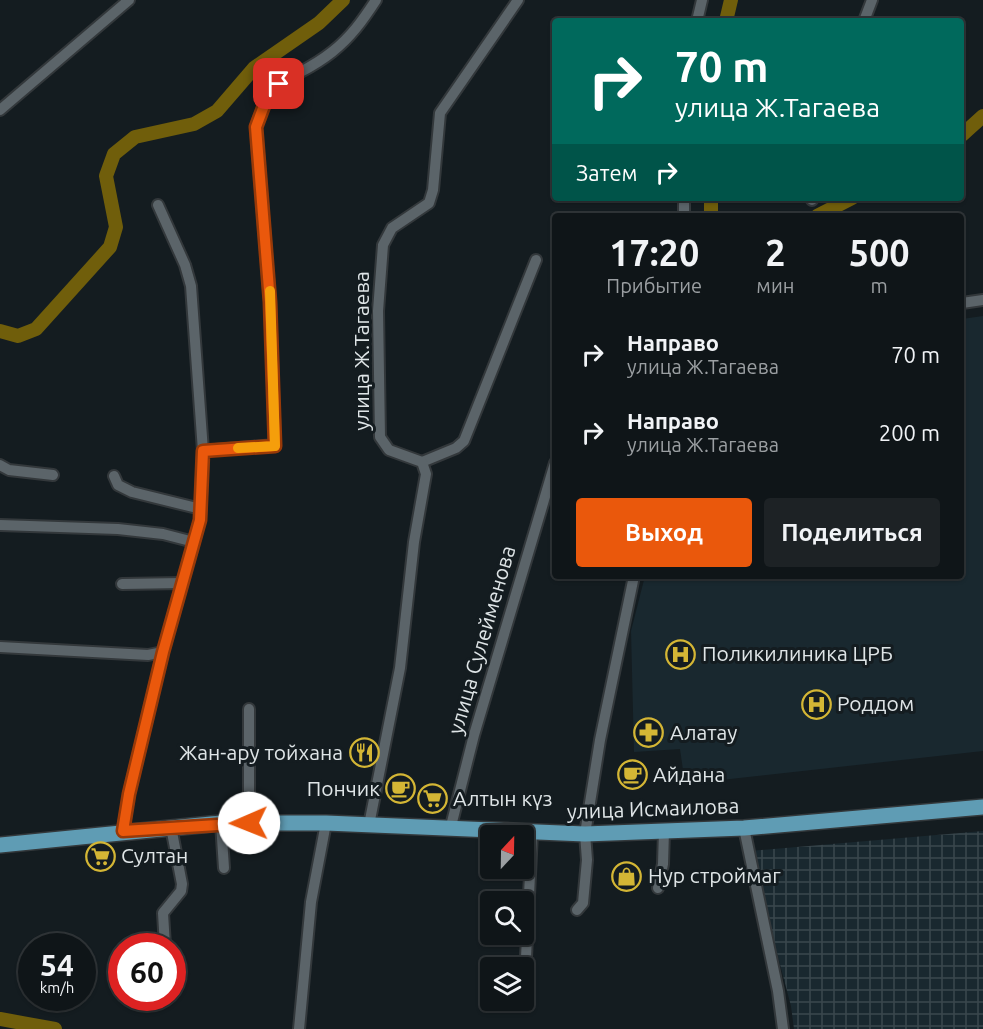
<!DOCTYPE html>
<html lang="ru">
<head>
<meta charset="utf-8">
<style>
	:root { --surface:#0f1518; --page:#1d2225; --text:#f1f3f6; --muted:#9b9fa2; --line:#2f3437; --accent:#ea580c }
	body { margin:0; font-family:Ubuntu,sans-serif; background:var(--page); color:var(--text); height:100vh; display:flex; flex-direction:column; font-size:22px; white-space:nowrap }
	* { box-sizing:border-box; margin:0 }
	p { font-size:20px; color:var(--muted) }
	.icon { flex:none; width:33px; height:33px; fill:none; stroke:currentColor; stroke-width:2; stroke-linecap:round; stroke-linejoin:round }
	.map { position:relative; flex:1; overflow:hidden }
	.side { position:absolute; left:552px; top:213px; width:412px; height:366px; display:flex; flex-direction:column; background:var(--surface); border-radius:6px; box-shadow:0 2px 4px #0004,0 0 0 2px var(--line) }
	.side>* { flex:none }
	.banner { position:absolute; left:552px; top:18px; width:412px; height:183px; border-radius:6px; box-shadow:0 2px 4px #0004,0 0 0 2px var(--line); background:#00695c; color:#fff; overflow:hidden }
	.needle { width:39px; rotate:22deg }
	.buttons { position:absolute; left:480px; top:825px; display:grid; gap:12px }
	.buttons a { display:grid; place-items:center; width:54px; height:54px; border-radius:6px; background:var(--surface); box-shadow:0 2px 4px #0004,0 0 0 2px var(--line); font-size:30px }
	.speed { position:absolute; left:18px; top:933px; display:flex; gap:12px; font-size:30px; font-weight:700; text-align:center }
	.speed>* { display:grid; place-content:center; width:78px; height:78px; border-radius:50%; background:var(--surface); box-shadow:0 2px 4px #0004,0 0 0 2px var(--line); line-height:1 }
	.speed small { font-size:15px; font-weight:400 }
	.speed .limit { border:9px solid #d22; background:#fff; color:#111 }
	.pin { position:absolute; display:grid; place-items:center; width:51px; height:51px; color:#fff; margin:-26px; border-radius:12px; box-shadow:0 3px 9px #0006 }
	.me { position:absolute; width:66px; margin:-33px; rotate:269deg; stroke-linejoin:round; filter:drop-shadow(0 0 4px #0008) }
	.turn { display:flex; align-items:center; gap:21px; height:126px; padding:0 24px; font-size:27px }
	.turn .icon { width:78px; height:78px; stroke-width:2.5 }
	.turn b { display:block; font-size:42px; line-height:51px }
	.then { display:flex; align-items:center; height:57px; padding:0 24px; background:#0003; gap:12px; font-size:22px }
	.eta { display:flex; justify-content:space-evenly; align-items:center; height:102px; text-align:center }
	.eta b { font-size:36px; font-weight:700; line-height:42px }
	.cta { display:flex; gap:12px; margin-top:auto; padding:12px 24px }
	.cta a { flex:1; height:69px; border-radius:6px; background:var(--accent); color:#fff; font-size:24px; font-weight:700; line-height:69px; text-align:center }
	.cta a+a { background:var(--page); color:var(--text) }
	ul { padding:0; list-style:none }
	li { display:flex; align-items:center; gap:18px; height:78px; padding:0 24px }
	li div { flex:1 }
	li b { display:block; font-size:22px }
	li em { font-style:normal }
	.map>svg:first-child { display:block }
	.built { fill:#19282f }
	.industrial { fill:url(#industrial-grid) }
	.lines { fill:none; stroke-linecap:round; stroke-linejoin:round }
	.canal { stroke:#705e0b; stroke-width:14 }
	.street-casing { stroke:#33383b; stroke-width:14 }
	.primary-casing { stroke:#33383b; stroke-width:18 }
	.street { stroke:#5b6469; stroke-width:10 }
	.primary { stroke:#5f9cb4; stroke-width:15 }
	.route-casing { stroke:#983908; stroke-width:15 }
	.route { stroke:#ea580c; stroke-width:10 }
	.slow { stroke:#f59e0b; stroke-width:10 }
	.labels { text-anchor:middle; stroke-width:6; stroke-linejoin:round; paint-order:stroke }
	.street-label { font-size:21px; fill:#dfe5e7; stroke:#141c20 }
	.poi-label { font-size:21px; fill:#dfe5e7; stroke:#141c20; text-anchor:start }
</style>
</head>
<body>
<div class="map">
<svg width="983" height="1029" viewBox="0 0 983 1029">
	<defs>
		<pattern id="industrial-grid" width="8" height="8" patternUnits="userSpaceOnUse" patternTransform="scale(1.5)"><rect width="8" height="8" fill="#19282f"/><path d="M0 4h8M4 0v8" fill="none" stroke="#3a474d"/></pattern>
	</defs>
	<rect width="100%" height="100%" fill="#141c20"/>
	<polygon class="built" points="983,316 983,751 685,784 680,749 634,752 631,631 645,576 962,576 962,319"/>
	<polygon class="industrial" points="983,831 983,1029 794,1029 791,1006 750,851"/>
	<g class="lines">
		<g class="canal">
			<polyline points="726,21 731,0"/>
			<polyline points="962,135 983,116"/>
			<polyline points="711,198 711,216"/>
			<polyline points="817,216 852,198"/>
			<polyline points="0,331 18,336 36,329 110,247 116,227 106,176 114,154 135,137 194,124 217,111 254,68 319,23 343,0"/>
			<polyline points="0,1019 55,1029"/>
		</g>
		<defs>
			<g id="street">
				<polyline points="697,21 702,0"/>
				<polyline points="864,21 872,0"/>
				<polyline points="0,110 129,0"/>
				<polyline points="684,198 684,216"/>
				<polyline points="812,198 812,200"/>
				<polyline points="962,303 983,300"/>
				<path d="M203 451 275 445 270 302 256 127C273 72 293 83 332 52 351 37 363 20 376 0"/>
				<polyline points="422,462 456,448 464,441 536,260"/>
				<polyline points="0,465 9,470 53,475"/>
				<polyline points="114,476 118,485 132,492 201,509"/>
				<polyline points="0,525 118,529 163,534 194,542"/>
				<polyline points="122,584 182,583"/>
				<polyline points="0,647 148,655 163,652"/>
				<polyline points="221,823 224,868"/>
				<polyline points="249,823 249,709"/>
				<polyline points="369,825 400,668 414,542 426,474 422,462 389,450 380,437 378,311 383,245 392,228 429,203 433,190 440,113 518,0"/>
				<polyline points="744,828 778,991 783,1029"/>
				<polyline points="450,830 474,735 555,463"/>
				<polyline points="123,831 129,794 163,652 200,520 203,451 191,286 185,265 158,205"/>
				<polyline points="658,888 663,864 664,831"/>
				<polyline points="577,910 583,903 587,860 585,834 600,740 634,576"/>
				<polyline points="165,946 163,913 181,891 182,884 171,827"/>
				<polyline points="155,999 155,998"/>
				<polyline points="524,999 532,833"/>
				<polyline points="299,1029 311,902 326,823"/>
			</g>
			<polyline id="primary" points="0,845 221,823 326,823 585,834 744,828 983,807"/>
		</defs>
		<use href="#street" class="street-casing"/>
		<use href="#primary" class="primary-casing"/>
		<use href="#street" class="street"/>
		<use href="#primary" class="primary"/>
	</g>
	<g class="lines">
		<defs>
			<polyline id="route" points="249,823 123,831 129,794 163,652 200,520 203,451 275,446 270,302 256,127 268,95 279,84"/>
		</defs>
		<use href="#route" class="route-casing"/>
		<use href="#route" class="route"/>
		<polyline class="slow" points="238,448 275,446 270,291"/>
	</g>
	<defs>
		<symbol id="hospital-ring" viewBox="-11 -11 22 22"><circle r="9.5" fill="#141c20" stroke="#d4b635" stroke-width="1.5"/><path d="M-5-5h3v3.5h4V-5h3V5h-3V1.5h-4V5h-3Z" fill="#d4b635"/></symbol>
		<symbol id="pharmacy-ring" viewBox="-11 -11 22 22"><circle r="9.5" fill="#141c20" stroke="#d4b635" stroke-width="1.5"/><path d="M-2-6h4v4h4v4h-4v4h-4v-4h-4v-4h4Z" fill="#d4b635"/></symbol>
		<symbol id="restaurant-ring" viewBox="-11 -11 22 22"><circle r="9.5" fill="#141c20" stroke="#d4b635" stroke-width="1.5"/><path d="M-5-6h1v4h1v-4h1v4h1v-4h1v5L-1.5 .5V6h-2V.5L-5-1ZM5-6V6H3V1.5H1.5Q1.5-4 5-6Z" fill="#d4b635"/></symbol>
		<symbol id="cafe-ring" viewBox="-11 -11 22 22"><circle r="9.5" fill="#141c20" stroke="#d4b635" stroke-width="1.5"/><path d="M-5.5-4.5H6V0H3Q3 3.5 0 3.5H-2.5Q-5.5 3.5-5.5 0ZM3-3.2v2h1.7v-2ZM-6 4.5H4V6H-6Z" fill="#d4b635"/></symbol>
		<symbol id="supermarket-ring" viewBox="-11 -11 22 22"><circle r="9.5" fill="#141c20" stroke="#d4b635" stroke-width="1.5"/><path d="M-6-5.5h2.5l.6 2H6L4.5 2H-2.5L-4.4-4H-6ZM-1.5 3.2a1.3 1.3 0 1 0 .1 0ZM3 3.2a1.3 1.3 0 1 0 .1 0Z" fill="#d4b635"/></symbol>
		<symbol id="shop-ring" viewBox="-11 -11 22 22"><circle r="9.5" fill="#141c20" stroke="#d4b635" stroke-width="1.5"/><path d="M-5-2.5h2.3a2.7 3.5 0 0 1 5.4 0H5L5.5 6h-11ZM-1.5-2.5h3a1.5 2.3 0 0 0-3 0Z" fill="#d4b635"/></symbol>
	</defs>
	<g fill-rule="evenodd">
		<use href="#hospital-ring" x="664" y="638" width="33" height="33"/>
		<use href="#hospital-ring" x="800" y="688" width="33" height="33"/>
		<use href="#pharmacy-ring" x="632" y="716" width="33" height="33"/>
		<use href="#restaurant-ring" x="348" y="736" width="33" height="33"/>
		<use href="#cafe-ring" x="616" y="758" width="33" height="33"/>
		<use href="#cafe-ring" x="384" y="772" width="33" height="33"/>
		<use href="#supermarket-ring" x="416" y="782" width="33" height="33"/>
		<use href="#supermarket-ring" x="84" y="840" width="33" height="33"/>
		<use href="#shop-ring" x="610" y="860" width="33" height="33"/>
	</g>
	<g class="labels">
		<g class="street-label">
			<text transform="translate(362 351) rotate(-90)" y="7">улица Ж.Тагаева</text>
			<text transform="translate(482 640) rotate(-74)" y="7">улица Сулейменова</text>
			<text transform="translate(653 809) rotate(-2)" y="7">улица Исмаилова</text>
		</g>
		<g class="poi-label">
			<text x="702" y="661">Поликилиника ЦРБ</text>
			<text x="837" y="711">Роддом</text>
			<text x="670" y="740">Алатау</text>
			<text x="343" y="760" text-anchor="end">Жан-ару тойхана</text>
			<text x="653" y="782">Айдана</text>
			<text x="380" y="796" text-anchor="end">Пончик</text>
			<text x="453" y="806">Алтын күз</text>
			<text x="121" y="863">Султан</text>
			<text x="648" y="883">Нур строймаг</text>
		</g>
	</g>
</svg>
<div class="buttons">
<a><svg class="needle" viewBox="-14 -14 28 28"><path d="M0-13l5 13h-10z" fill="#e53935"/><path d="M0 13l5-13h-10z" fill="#9b9fa2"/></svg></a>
<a><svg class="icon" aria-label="search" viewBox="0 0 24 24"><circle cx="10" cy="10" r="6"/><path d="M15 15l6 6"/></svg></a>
<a><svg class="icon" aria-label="layers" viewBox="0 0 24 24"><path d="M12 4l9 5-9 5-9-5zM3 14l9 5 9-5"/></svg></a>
</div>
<div class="speed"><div>54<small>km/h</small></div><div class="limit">60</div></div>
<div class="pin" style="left:279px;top:84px;background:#d93025"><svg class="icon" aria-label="arrive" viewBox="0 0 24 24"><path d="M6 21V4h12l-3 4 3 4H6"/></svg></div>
<svg class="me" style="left:249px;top:823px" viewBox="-20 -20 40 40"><circle r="19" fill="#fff"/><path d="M0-13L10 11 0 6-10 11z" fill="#ea580c"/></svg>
<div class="banner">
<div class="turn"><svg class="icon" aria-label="right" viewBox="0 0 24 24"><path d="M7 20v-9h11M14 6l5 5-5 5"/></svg><div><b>70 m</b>улица Ж.Тагаева</div></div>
<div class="then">Затем<svg class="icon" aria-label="right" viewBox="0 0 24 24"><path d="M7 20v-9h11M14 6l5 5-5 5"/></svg></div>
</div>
<section class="side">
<div class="eta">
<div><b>17:20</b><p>Прибытие</p></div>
<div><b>2</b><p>мин</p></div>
<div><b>500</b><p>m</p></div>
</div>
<ul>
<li><svg class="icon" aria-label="right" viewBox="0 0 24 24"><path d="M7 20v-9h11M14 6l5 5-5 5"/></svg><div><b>Направо</b><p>улица Ж.Тагаева</p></div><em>70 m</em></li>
<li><svg class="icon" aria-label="right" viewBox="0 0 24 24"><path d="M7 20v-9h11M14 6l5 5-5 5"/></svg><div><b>Направо</b><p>улица Ж.Тагаева</p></div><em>200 m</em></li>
</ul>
<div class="cta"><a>Выход</a><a>Поделиться</a></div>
</section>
</div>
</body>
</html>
